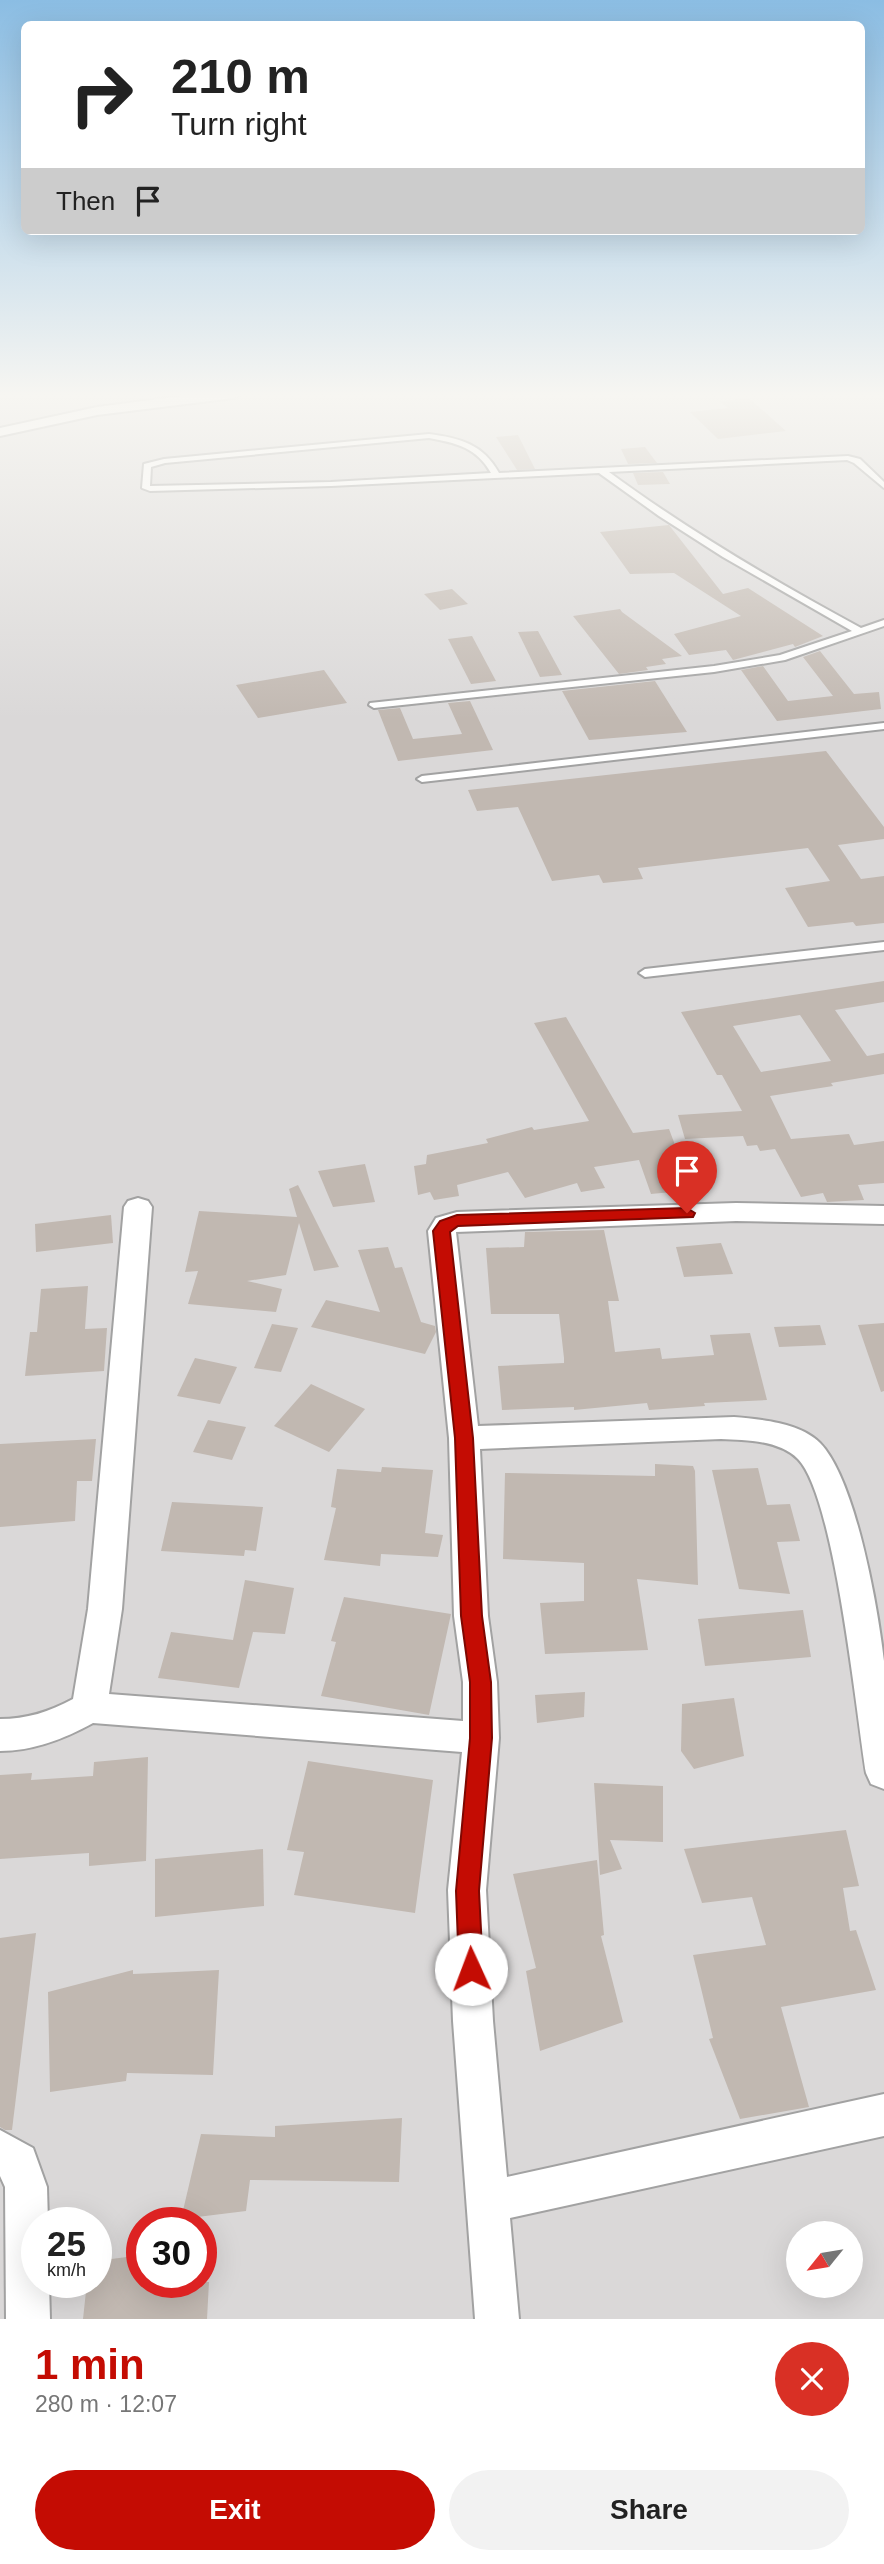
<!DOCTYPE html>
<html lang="en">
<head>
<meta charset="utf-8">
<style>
	:root { --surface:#fff; --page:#f2f2f2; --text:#222; --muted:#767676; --accent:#c40c03 }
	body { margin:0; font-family:Arial,sans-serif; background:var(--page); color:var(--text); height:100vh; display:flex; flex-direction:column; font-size:26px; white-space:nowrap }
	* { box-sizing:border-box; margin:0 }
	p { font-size:23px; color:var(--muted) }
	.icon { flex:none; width:38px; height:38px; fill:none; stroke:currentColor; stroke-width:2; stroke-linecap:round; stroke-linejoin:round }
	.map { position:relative; height:2319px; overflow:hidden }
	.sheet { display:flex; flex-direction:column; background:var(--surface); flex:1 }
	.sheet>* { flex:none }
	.guide { position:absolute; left:21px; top:21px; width:844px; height:214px; border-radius:10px; box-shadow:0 7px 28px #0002; background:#fff; color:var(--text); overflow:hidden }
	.needle { width:46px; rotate:240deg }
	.fabs { position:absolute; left:786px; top:2221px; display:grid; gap:14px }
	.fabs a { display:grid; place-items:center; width:77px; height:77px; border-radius:50%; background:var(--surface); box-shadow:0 7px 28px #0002; font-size:35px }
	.speed { position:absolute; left:21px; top:2207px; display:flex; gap:14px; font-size:35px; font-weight:700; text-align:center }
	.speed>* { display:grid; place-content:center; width:91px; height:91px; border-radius:50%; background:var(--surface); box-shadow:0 7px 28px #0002; line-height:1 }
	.speed small { font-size:18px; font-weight:400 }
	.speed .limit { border:10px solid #d22; background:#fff; color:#111 }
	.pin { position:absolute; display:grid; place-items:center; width:60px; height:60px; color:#fff; margin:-72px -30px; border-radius:50% 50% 50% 0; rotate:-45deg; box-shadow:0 0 7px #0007 }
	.pin .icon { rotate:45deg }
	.me { position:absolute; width:77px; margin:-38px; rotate:358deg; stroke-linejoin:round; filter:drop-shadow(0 0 5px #0008) }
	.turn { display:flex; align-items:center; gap:24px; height:147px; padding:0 35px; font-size:32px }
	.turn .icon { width:91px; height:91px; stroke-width:2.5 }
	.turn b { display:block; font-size:49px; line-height:60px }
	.then { display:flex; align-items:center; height:66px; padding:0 35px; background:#0003; gap:14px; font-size:26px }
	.round { display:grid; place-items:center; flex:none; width:74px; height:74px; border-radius:37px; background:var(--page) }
	.overview { display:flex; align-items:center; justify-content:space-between; height:119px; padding:0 35px }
	h1 { font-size:42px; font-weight:800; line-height:52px; color:var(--accent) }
	.cta { display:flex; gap:14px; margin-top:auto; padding:14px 35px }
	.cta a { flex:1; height:80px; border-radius:42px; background:var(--accent); color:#fff; font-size:28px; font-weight:800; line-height:80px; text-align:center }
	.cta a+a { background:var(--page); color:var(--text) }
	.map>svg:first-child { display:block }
	.residential { fill:#dad8d8; fill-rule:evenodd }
	.building { fill:#c1b8b1; fill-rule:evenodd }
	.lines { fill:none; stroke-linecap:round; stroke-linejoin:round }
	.service-casing { stroke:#a2a2a2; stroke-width:4 }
	.minor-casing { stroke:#a2a2a2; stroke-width:4 }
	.service { fill:#fff; fill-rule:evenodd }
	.minor { fill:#fff; fill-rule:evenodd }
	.route { fill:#c40c03; stroke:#7f0802; stroke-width:2 }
</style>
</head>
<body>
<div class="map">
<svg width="884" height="2319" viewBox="0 0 884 2319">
	<rect width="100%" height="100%" fill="#edeae1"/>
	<path class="residential" d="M0 394H884V2319H0ZM37 2222H96V2282H37ZM142 2222H201V2282H142ZM798 2233H850V2286H798Z"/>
	<g class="building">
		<polygon points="749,398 786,431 718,439 690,412 728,408 720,401"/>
		<polygon points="518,435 535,469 517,470 496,437"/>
		<polygon points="645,447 657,463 628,464 621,449"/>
		<polygon points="663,472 670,484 638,485 633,473"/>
		<polygon points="669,525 723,594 748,588 823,636 795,647 793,644 733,660 726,650 689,655 674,634 741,616 674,573 630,574 600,532"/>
		<polygon points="452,589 468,604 440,610 424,594"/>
		<polygon points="620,609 622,612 682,656 662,659 666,664 646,667 648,670 619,674 573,616"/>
		<polygon points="538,631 562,675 540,677 518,632"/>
		<polygon points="472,636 496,681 471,684 448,639"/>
		<polygon points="820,651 854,694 879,692 881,709 777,721 741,670 763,666 788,701 833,696 803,657"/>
		<polygon points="324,670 347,703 258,718 236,685"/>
		<polygon points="655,681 687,732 589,740 562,691"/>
		<polygon points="470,701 493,750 398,761 378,710 400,708 413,739 462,734 448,703"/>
		<polygon points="826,751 884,827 884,839 838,845 861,879 884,876 884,923 856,926 853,922 808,927 785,888 830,881 808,848 638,868 643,879 603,883 599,875 552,881 518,807 477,811 468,790"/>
		<path d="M884 981V1002L835 1010 867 1056 884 1053V1074L831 1083 833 1086 770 1096 791 1139 849 1134 854 1145 884 1141V1183L858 1185 864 1200 827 1202 823 1193 801 1197 775 1149 760 1151 757 1145 747 1146 743 1136 685 1139 678 1115 742 1111 722 1075H717L681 1012ZM800 1015 831 1061 761 1072 733 1026Z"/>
		<polygon points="566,1017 633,1133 669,1129 692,1190 651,1194 639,1160 594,1167 605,1188 581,1192 577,1183 525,1198 508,1172 457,1185 459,1196 434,1200 430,1192 418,1195 414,1166 426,1164 427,1155 488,1143 486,1139 532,1127 534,1130 589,1121 534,1023"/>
		<polygon points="365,1164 375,1202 333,1207 318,1171"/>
		<polygon points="298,1185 339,1267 314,1271 299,1223 286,1275 247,1281 282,1289 276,1312 188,1304 198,1271 185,1272 199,1211 297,1217 289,1189"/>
		<polygon points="111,1215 113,1243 36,1252 35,1224"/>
		<polygon points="604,1230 619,1301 608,1301 615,1352 660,1348 662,1359 714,1355 710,1335 750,1333 767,1400 704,1403 705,1406 649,1410 647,1403 574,1410 574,1407 502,1410 498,1366 564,1363 564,1358 559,1314 491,1314 486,1248 524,1247 525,1232"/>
		<polygon points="721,1243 733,1274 684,1277 676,1247"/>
		<polygon points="388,1247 395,1268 402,1267 421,1322 435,1326 436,1332 425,1354 311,1327 326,1300 380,1312 358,1250"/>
		<polygon points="88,1286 85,1329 107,1328 104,1371 25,1376 30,1332 37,1332 41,1289"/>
		<polygon points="884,1323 884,1391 881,1392 858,1325"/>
		<polygon points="272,1324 298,1328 281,1372 254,1368"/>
		<polygon points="820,1325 826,1345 779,1347 774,1327"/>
		<polygon points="195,1358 237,1367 220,1404 177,1396"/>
		<polygon points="311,1384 365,1409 329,1452 274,1426"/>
		<polygon points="208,1420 246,1427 232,1460 193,1452"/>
		<polygon points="96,1439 92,1481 77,1481 75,1521 0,1527 0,1444"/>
		<polygon points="655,1464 693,1466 695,1471 698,1585 637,1579 648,1650 545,1654 540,1603 584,1601 584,1563 503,1559 505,1473 655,1476"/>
		<polygon points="382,1467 433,1470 425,1533 443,1535 438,1557 381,1554 380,1566 324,1560 336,1508 331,1507 337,1469 381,1472"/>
		<polygon points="758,1468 767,1505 790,1504 800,1541 777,1542 790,1594 739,1589 712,1470"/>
		<polygon points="172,1502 263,1507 256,1551 245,1550 244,1556 161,1551"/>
		<polygon points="245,1580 294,1588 285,1634 253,1632 239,1688 158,1678 171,1632 233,1640"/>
		<polygon points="344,1597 451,1614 429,1715 321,1696 336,1642 331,1641"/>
		<polygon points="803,1610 811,1657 705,1666 698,1619"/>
		<polygon points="585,1692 584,1717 537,1723 535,1695"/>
		<polygon points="734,1698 744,1756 694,1769 681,1751 682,1704"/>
		<polygon points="148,1757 146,1861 89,1866 89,1853 0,1859 0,1775 32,1773 31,1780 93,1776 94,1762"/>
		<polygon points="308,1761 433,1780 415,1913 294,1895 304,1852 287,1850"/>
		<polygon points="594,1783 663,1786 663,1842 610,1840 622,1869 600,1875"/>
		<polygon points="846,1830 859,1886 843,1888 850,1931 856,1930 876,1990 781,2007 809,2107 740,2119 709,2039 713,2038 693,1955 766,1945 752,1897 702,1903 684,1849"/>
		<polygon points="263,1849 264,1906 155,1917 155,1859"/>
		<polygon points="597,1860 604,1935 601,1936 623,2022 540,2051 526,1971 536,1968 513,1874"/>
		<polygon points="36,1933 12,2130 5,2130 0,2127 0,1938"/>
		<polygon points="133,1970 133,1974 219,1970 213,2075 127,2073 126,2081 50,2092 48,1992"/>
		<polygon points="402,2118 399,2182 250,2180 246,2211 181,2219 201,2134 275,2137 275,2126"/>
		<polygon points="142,2255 142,2282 209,2282 207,2319 83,2319 87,2282 96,2282 96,2261"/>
	</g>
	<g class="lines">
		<defs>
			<g id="service">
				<path d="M429 434C460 438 483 444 499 473L848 456 860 459 884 482V488L854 463 847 460 609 472C689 531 774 581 861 628L884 620V626L785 660 714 672 374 708 369 705 370 703 714 666 780 655 852 631 723 557 659 516 599 473 331 486 150 491 142 488 144 464 164 459ZM429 438C457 443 477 448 491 473L331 482 150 486 151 467 165 463Z"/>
				<polygon points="884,723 884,729 422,782 417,779 422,776"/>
				<polygon points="884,942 884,950 645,977 639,973 645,969"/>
			</g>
			<g id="minor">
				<polygon points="198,394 241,394 234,398 97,415 0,436 0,428 97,407"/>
				<path d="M138 1198 148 1201 152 1207 122 1609 109 1694 463 1721V1682L454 1616 449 1438 428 1231 436 1218 457 1212 736 1203 884 1206V1224L736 1221 456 1232 478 1426 734 1417C760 1419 801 1423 820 1443 856 1480 878 1609 884 1661 884 1703 884 1747 884 1789L871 1784 866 1773C856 1712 835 1497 798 1459 779 1440 745 1440 721 1439L480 1449 488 1616 497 1682 499 1738 486 1890 493 2021 507 2177 884 2094V2136L510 2218 519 2319H475L453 2021 448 1890 462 1752 93 1723C64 1739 33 1751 0 1751V1719C27 1719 49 1712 73 1699L88 1609 124 1207 128 1201Z"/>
				<polygon points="0,2130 33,2148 47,2187 48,2222 37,2222 37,2282 49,2282 50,2319 6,2319 5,2187 0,2176"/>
			</g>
		</defs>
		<use href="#service" class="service-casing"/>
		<use href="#minor" class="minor-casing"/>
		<use href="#service" class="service"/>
		<use href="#minor" class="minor"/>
	</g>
	<linearGradient id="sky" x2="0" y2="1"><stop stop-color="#8bbde3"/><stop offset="0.55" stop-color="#f7f6f2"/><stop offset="1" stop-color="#f7f6f2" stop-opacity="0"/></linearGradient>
	<rect width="884" height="719" fill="url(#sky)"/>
	<polygon class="route" points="687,1208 695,1213 693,1217 458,1226 450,1232 473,1438 482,1616 491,1682 492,1738 479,1891 483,1969 479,1977 471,1981 462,1977 459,1969 456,1891 470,1738 470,1682 461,1616 455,1438 433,1231 440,1221 457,1215"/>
</svg>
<div class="fabs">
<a><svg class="needle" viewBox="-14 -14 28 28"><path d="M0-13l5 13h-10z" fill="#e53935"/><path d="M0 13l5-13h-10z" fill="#767676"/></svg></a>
</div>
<div class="speed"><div>25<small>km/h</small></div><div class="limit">30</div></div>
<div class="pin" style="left:687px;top:1213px;background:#d93025"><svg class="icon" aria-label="arrive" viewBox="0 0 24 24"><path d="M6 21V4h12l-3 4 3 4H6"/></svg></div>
<svg class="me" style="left:471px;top:1969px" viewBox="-20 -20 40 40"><circle r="19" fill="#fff"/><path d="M0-13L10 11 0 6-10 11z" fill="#c40c03"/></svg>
<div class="guide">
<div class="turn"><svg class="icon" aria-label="right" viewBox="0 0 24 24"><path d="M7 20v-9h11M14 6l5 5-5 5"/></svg><div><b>210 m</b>Turn right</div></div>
<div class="then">Then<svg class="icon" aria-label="arrive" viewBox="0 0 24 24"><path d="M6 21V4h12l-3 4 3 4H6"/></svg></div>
</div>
</div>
<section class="sheet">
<div class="overview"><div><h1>1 min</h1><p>280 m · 12:07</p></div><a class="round" style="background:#d93025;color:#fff"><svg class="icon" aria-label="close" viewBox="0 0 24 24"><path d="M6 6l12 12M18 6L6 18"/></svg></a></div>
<div class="cta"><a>Exit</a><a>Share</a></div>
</section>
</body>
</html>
